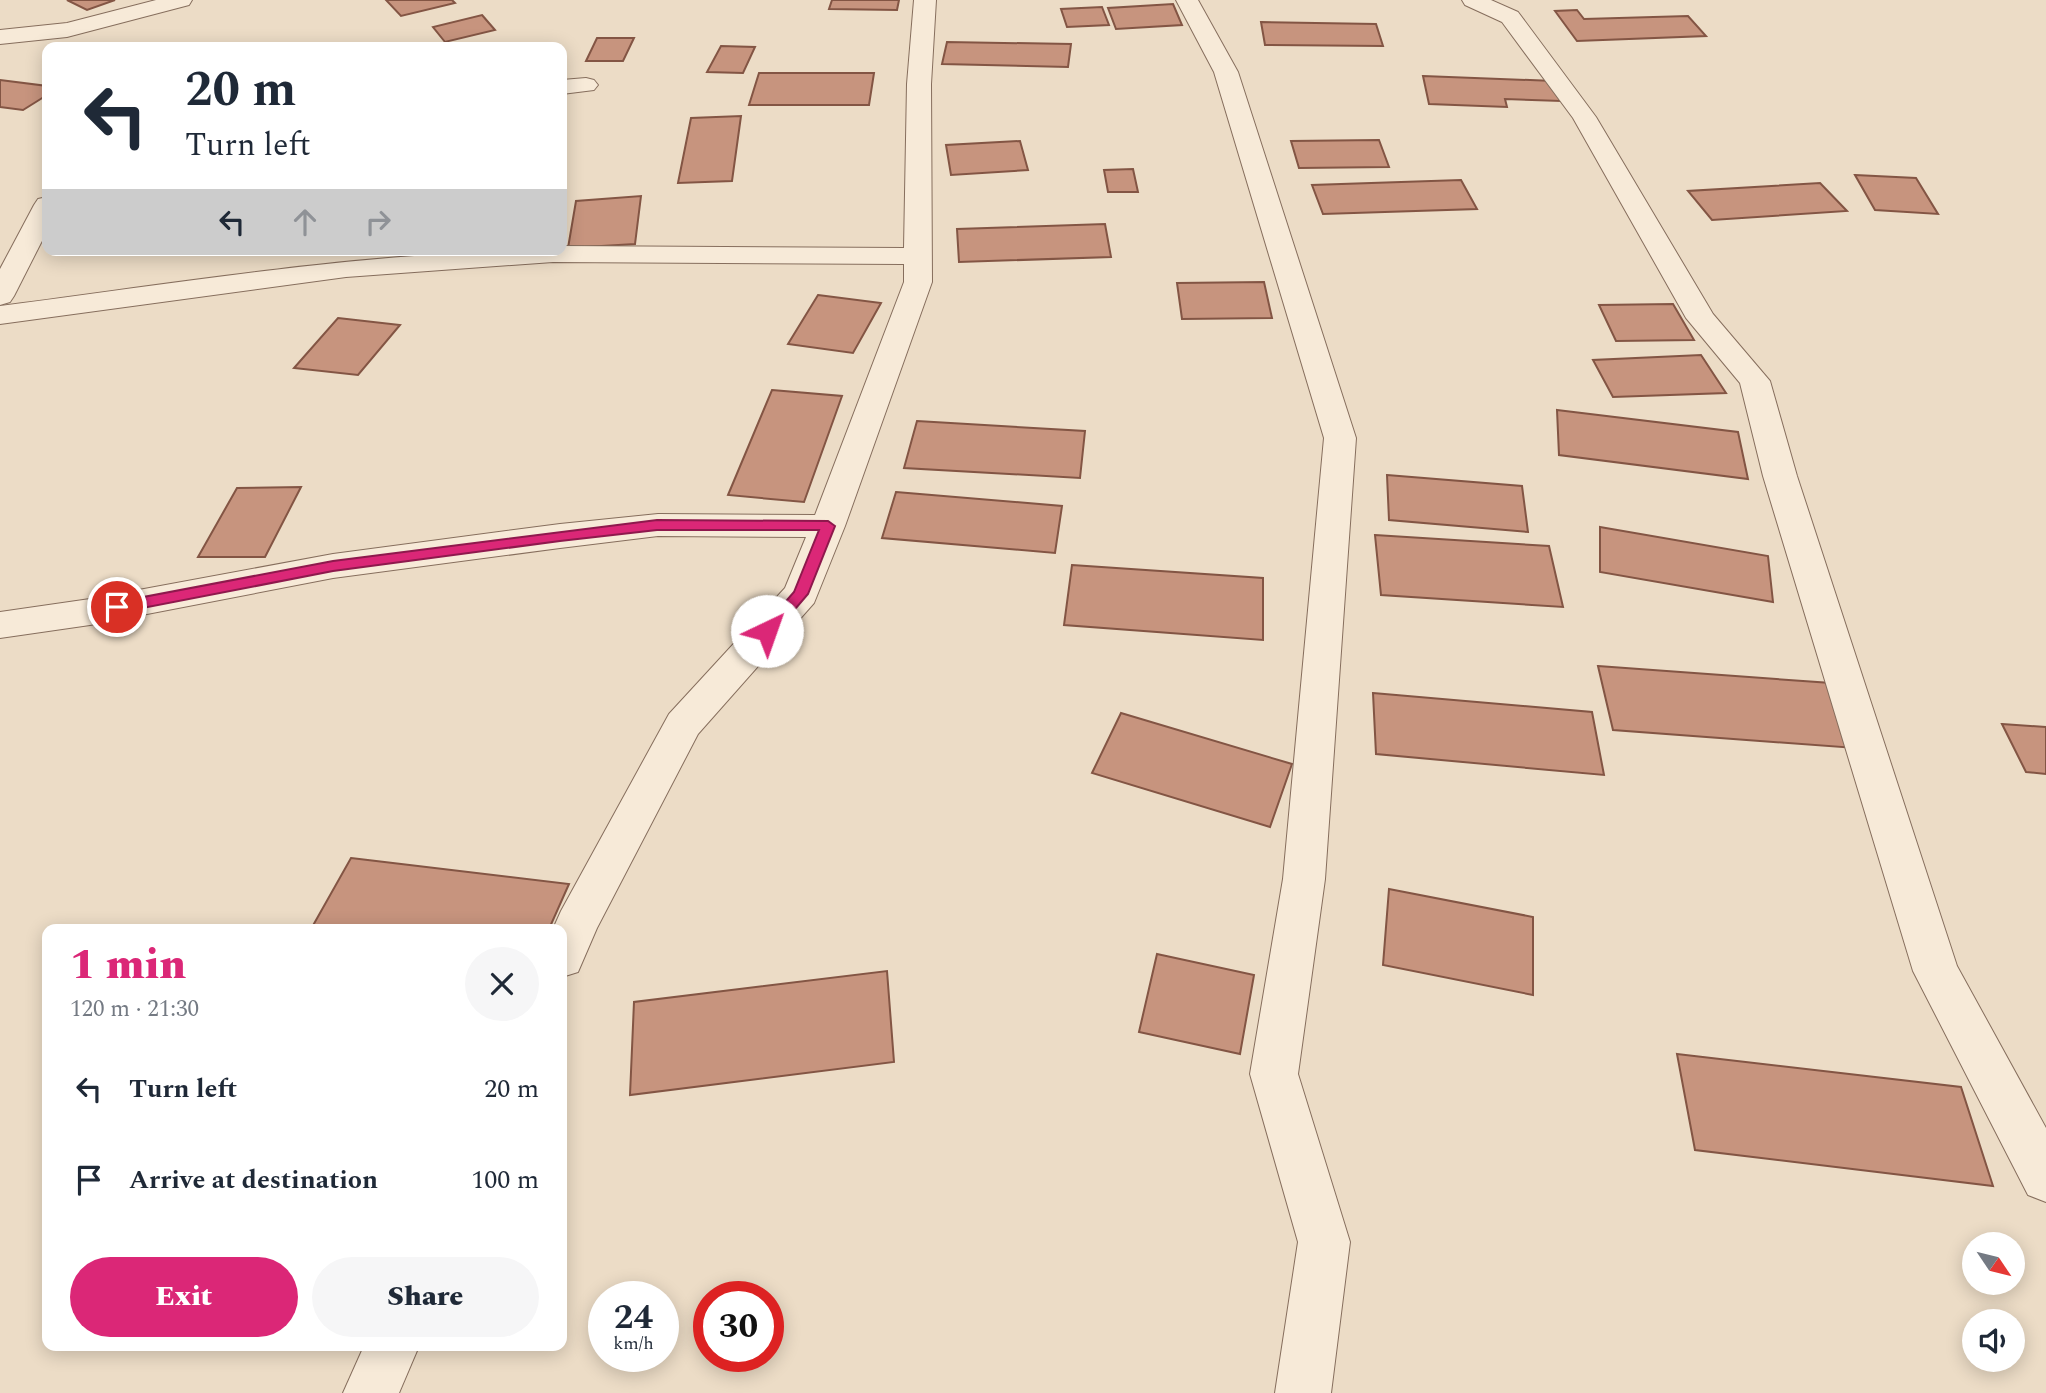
<!DOCTYPE html>
<html lang="en">
<head>
<meta charset="utf-8">
<style>
	:root { --surface:#fff; --page:#f6f6f7; --text:#1f2937; --muted:#747a83; --accent:#db2777 }
	body { margin:0; font-family:Spectral,serif; background:var(--page); color:var(--text); height:100vh; display:flex; flex-direction:column; font-size:26px; white-space:nowrap }
	* { box-sizing:border-box; margin:0 }
	p { font-size:23px; color:var(--muted) }
	.icon { flex:none; width:38px; height:38px; fill:none; stroke:currentColor; stroke-width:2; stroke-linecap:round; stroke-linejoin:round }
	.map { position:relative; flex:1; overflow:hidden }
	.panel { position:absolute; left:42px; top:924px; width:525px; height:427px; display:flex; flex-direction:column; background:var(--surface); border-radius:14px; box-shadow:0 4px 18px #0003 }
	.panel>* { flex:none }
	.banner { position:absolute; left:42px; top:42px; width:525px; height:214px; border-radius:14px; box-shadow:0 4px 18px #0003; background:#fff; color:var(--text); overflow:hidden }
	.needle { width:46px; rotate:125deg }
	.controls { position:absolute; left:1962px; top:1232px; display:grid; gap:14px }
	.controls a { display:grid; place-items:center; width:63px; height:63px; border-radius:50%; background:var(--surface); box-shadow:0 4px 18px #0003; font-size:35px }
	.speed { position:absolute; left:588px; top:1281px; display:flex; gap:14px; font-size:35px; font-weight:700; text-align:center }
	.speed>* { display:grid; place-content:center; width:91px; height:91px; border-radius:50%; background:var(--surface); box-shadow:0 4px 18px #0003; line-height:1 }
	.speed small { font-size:18px; font-weight:400 }
	.speed .limit { border:10px solid #d22; background:#fff; color:#111 }
	.pin { position:absolute; display:grid; place-items:center; width:60px; height:60px; color:#fff; margin:-30px; border:4px solid #fff; border-radius:50%; box-shadow:0 2px 7px #0007 }
	.me { position:absolute; width:77px; margin:-38px; rotate:42deg; stroke-linejoin:round; filter:drop-shadow(0 0 5px #0008) }
	.turn { display:flex; align-items:center; gap:24px; height:147px; padding:0 28px; font-size:32px }
	.turn .icon { width:91px; height:91px; stroke-width:2.5 }
	.turn b { display:block; font-size:49px; line-height:60px }
	.lanes { display:flex; align-items:center; height:66px; padding:0 28px; background:#0003; justify-content:center; gap:35px; direction:ltr }
	.lanes .off { opacity:.35 }
	.round { display:grid; place-items:center; flex:none; width:74px; height:74px; border-radius:37px; background:var(--page) }
	.headline { display:flex; align-items:center; justify-content:space-between; height:119px; padding:0 28px }
	h1 { font-size:42px; font-weight:800; line-height:52px; color:var(--accent) }
	.button { display:flex; gap:14px; margin-top:auto; padding:14px 28px }
	.button a { flex:1; height:80px; border-radius:42px; background:var(--accent); color:#fff; font-size:28px; font-weight:800; line-height:80px; text-align:center }
	.button a+a { background:var(--page); color:var(--text) }
	ul { padding:0; list-style:none }
	li { display:flex; align-items:center; gap:21px; height:91px; padding:0 28px }
	li div { flex:1 }
	li b { display:block; font-size:26px }
	li em { font-style:normal }
	.map>svg:first-child { display:block }
	.building { fill:#c7947e; stroke:#835544; stroke-width:2 }
	.lines { fill:none; stroke-linecap:round; stroke-linejoin:round }
	.minor-casing { stroke:#866e5d; stroke-width:2 }
	.minor { fill:#f7ead8; fill-rule:evenodd }
	.route { fill:#db2777; stroke:#8e194d; stroke-width:2 }
</style>
</head>
<body>
<div class="map">
<svg width="2046" height="1393" viewBox="0 0 2046 1393">
	<rect width="100%" height="100%" fill="#ecdcc6"/>
	<g class="building">
		<polygon points="67,0 115,0 87,10"/>
		<polygon points="386,0 452,0 455,3 401,16"/>
		<polygon points="832,0 899,0 897,10 829,9"/>
		<polygon points="1173,4 1182,25 1116,29 1108,8"/>
		<polygon points="1102,7 1109,25 1067,27 1061,9"/>
		<polygon points="1577,10 1584,19 1688,16 1706,36 1577,41 1555,11"/>
		<polygon points="482,15 495,30 445,42 433,27"/>
		<polygon points="1261,22 1376,24 1383,46 1265,45"/>
		<polygon points="597,38 634,38 623,61 586,61"/>
		<polygon points="947,42 1071,44 1068,67 942,64"/>
		<polygon points="721,46 755,47 743,73 707,72"/>
		<polygon points="759,73 874,73 869,105 749,105"/>
		<polygon points="1423,76 1554,81 1561,101 1505,99 1507,107 1429,104"/>
		<polygon points="0,80 47,86 47,95 23,110 0,107"/>
		<polygon points="741,116 732,181 678,183 691,118"/>
		<polygon points="1379,140 1389,167 1299,168 1291,141"/>
		<polygon points="1020,141 1028,170 951,175 946,145"/>
		<polygon points="1133,169 1138,192 1108,192 1104,170"/>
		<polygon points="1855,175 1916,178 1938,214 1875,210"/>
		<polygon points="1461,180 1477,209 1323,214 1312,185"/>
		<polygon points="1820,183 1847,211 1712,220 1688,191"/>
		<polygon points="641,196 635,244 568,248 576,201"/>
		<polygon points="1105,224 1111,257 959,262 957,229"/>
		<polygon points="1264,282 1272,318 1182,319 1177,283"/>
		<polygon points="818,295 881,303 853,353 788,344"/>
		<polygon points="1673,304 1694,340 1616,341 1599,305"/>
		<polygon points="338,318 400,325 358,375 294,368"/>
		<polygon points="1701,355 1726,393 1613,397 1593,360"/>
		<polygon points="772,390 842,396 804,502 728,495"/>
		<polygon points="1557,410 1738,432 1748,479 1559,455"/>
		<polygon points="917,421 1085,431 1080,478 904,468"/>
		<polygon points="1387,475 1522,486 1528,532 1389,520"/>
		<polygon points="301,487 265,557 198,557 237,488"/>
		<polygon points="896,492 1062,506 1055,553 882,538"/>
		<polygon points="1600,527 1768,556 1773,602 1600,572"/>
		<polygon points="1375,535 1549,546 1563,607 1381,595"/>
		<polygon points="1072,565 1263,578 1263,640 1064,625"/>
		<polygon points="1598,666 1831,683 1855,748 1613,730"/>
		<polygon points="1373,693 1592,712 1604,775 1376,754"/>
		<polygon points="1121,713 1292,764 1270,827 1092,773"/>
		<polygon points="2002,724 2046,727 2046,774 2026,772"/>
		<polygon points="351,858 569,884 549,929 311,929"/>
		<polygon points="1389,889 1533,917 1533,995 1383,965"/>
		<polygon points="1157,954 1254,975 1240,1054 1139,1032"/>
		<polygon points="887,971 894,1062 630,1095 634,1002"/>
		<polygon points="1677,1054 1961,1087 1993,1186 1695,1150"/>
	</g>
	<g class="lines">
		<defs>
			<g id="minor">
				<polygon points="156,0 192,0 189,5 67,37 0,44 0,30 67,23"/>
				<path d="M914 0H936L931 84 932 282 845 526 814 603 698 734 597 928 578 972 562 977V929H553L561 911 669 714 785 588 806 537 658 536 560 548 333 578 90 625 0 638V612L90 599 333 554 560 524 658 514 815 515 904 282V264L553 262 346 277 0 324V306C187 282 373 250 562 250V246L904 248 907 84Z"/>
				<polygon points="1176,0 1198,0 1238,72 1356,438 1325,879 1298,1074 1350,1242 1331,1393 1275,1393 1298,1242 1250,1074 1283,879 1324,438 1214,72"/>
				<polygon points="1462,0 1491,0 1518,12 1596,117 1713,314 1770,381 1797,476 1957,966 2046,1128 2046,1202 2028,1195 1913,971 1763,476 1740,383 1686,318 1573,118 1502,22 1465,5"/>
				<polygon points="586,78 594,80 598,85 594,90 562,94 562,80"/>
				<polygon points="47,197 47,231 14,296 10,302 0,305 0,269 34,205 38,199"/>
				<polygon points="364,1346 419,1346 399,1393 343,1393"/>
			</g>
		</defs>
		<use href="#minor" class="minor-casing"/>
		<use href="#minor" class="minor"/>
	</g>
	<polygon class="route" points="657,520 828,521 835,526 808,594 773,635 767,637 760,631 794,592 819,530 657,530 560,541 333,571 117,613 109,607 117,602 333,561"/>
</svg>
<div class="controls">
<a><svg class="needle" viewBox="-14 -14 28 28"><path d="M0-13l5 13h-10z" fill="#e53935"/><path d="M0 13l5-13h-10z" fill="#747a83"/></svg></a>
<a><svg class="icon" aria-label="sound" viewBox="0 0 24 24"><path d="M4 9h4l5-4v14l-5-4H4zM17 9q2 3 0 6"/></svg></a>
</div>
<div class="speed"><div>24<small>km/h</small></div><div class="limit">30</div></div>
<div class="pin" style="left:117px;top:607px;background:#d93025"><svg class="icon" aria-label="arrive" viewBox="0 0 24 24"><path d="M6 21V4h12l-3 4 3 4H6"/></svg></div>
<svg class="me" style="left:767px;top:631px" viewBox="-20 -20 40 40"><circle r="19" fill="#fff"/><path d="M0-13L10 11 0 6-10 11z" fill="#db2777"/></svg>
<div class="banner">
<div class="turn"><svg class="icon" aria-label="left" viewBox="0 0 24 24"><path d="M17 20v-9H6M10 6l-5 5 5 5"/></svg><div><b>20 m</b>Turn left</div></div>
<div class="lanes"><svg class="icon" aria-label="left" viewBox="0 0 24 24"><path d="M17 20v-9H6M10 6l-5 5 5 5"/></svg><svg class="icon off" aria-label="ahead" viewBox="0 0 24 24"><path d="M12 20V5M6 11l6-6 6 6"/></svg><svg class="icon off" aria-label="right" viewBox="0 0 24 24"><path d="M7 20v-9h11M14 6l5 5-5 5"/></svg></div>
</div>
<section class="panel">
<div class="headline"><div><h1>1 min</h1><p>120 m · 21:30</p></div><a class="round"><svg class="icon" aria-label="close" viewBox="0 0 24 24"><path d="M6 6l12 12M18 6L6 18"/></svg></a></div>
<ul>
<li><svg class="icon" aria-label="left" viewBox="0 0 24 24"><path d="M17 20v-9H6M10 6l-5 5 5 5"/></svg><div><b>Turn left</b></div><em>20 m</em></li>
<li><svg class="icon" aria-label="arrive" viewBox="0 0 24 24"><path d="M6 21V4h12l-3 4 3 4H6"/></svg><div><b>Arrive at destination</b></div><em>100 m</em></li>
</ul>
<div class="button"><a>Exit</a><a>Share</a></div>
</section>
</div>
</body>
</html>
